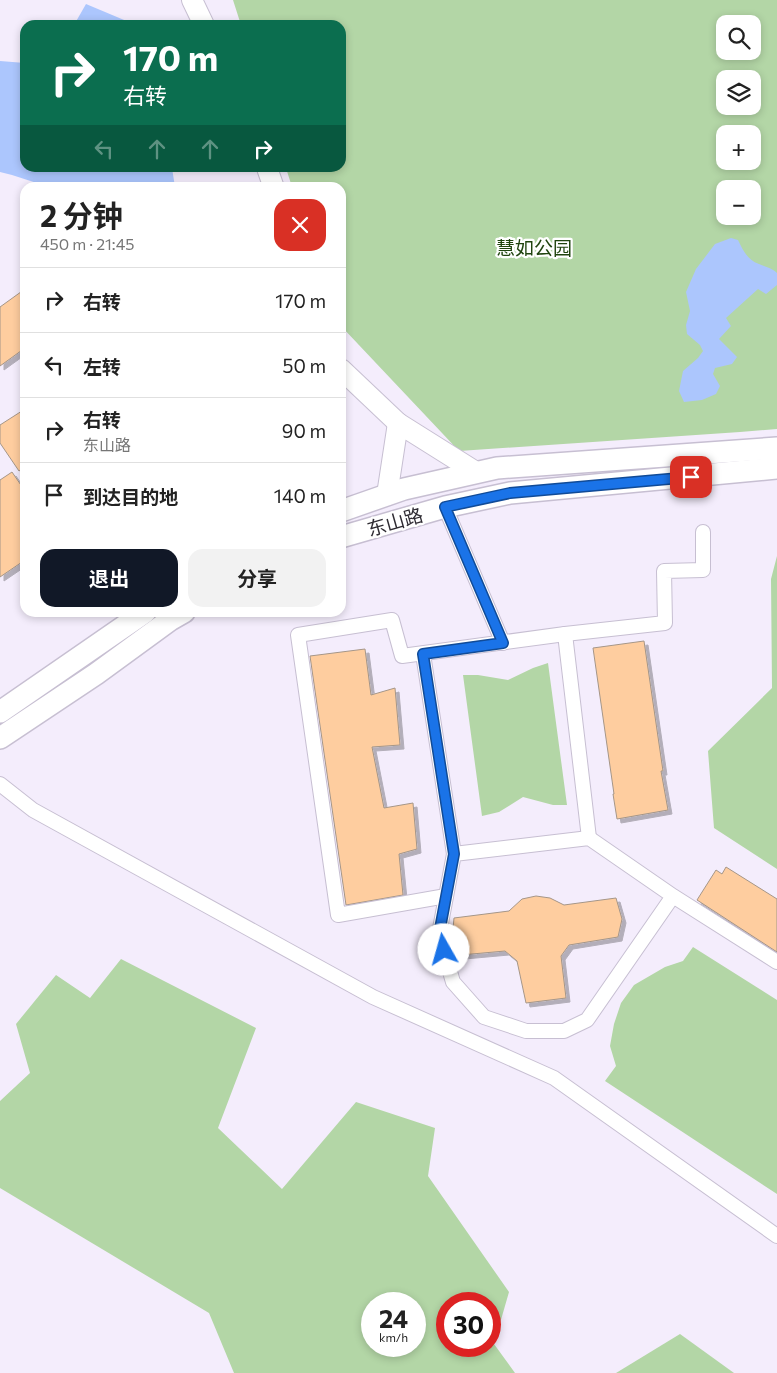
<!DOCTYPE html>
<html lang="zh">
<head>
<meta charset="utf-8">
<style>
	:root { --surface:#fff; --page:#f2f2f2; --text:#222; --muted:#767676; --line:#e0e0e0; --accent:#111827 }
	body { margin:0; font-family:Commissioner,"Noto Sans SC",sans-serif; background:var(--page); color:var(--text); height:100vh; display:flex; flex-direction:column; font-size:19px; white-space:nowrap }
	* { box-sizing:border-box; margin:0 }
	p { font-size:16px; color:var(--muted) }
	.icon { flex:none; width:28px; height:28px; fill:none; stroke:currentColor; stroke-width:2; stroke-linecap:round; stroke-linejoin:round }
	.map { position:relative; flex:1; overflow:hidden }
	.drawer { position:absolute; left:20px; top:182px; width:326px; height:435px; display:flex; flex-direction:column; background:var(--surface); border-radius:15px; box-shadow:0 2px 8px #0003 }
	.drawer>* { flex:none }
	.banner { position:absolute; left:20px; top:20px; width:326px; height:152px; border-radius:15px; box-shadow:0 2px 8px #0003; background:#0b6e4f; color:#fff; overflow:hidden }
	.fabs { position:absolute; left:716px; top:15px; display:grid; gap:10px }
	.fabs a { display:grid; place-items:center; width:45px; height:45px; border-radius:10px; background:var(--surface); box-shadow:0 2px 8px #0003; font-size:25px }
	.speed { position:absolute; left:361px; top:1292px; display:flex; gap:10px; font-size:25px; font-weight:700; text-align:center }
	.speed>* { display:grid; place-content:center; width:65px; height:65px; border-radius:50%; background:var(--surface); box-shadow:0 2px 8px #0003; line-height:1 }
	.speed small { font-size:12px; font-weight:400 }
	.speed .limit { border:8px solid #d22; background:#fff; color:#111 }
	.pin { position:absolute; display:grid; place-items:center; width:42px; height:42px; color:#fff; margin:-21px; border-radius:10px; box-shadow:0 2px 8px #0006 }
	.me { position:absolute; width:55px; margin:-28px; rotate:353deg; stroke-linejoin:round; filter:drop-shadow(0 0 4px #0008) }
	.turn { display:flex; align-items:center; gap:18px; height:105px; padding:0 20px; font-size:22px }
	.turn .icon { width:65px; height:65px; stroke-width:2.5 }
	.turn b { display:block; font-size:35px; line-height:42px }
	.lanes { display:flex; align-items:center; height:48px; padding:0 20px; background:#0003; justify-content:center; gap:25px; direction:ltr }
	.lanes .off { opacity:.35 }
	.round { display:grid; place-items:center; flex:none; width:52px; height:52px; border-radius:15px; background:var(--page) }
	.overview { display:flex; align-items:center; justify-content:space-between; height:85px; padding:0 20px }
	h1 { font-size:30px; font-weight:700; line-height:38px }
	.cta { display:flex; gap:10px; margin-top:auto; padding:10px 20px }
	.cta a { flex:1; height:58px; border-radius:15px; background:var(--accent); color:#fff; font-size:20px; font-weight:700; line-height:58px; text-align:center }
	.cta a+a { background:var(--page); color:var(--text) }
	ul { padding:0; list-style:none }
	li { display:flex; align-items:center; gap:15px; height:65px; padding:0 20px; border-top:1px solid var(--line) }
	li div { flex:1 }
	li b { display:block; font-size:19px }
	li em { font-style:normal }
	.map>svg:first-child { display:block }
	.green { fill:#b3d6a6; fill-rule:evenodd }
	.water { fill:#acc6fd }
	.building { fill:#fecd9f; stroke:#a59688; filter:url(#shadow) }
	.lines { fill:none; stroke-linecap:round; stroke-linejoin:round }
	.street-casing { stroke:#c7bfd2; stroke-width:16 }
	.secondary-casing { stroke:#c7bfd2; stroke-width:22 }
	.primary-casing { stroke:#c7bfd2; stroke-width:24 }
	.street { stroke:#fff; stroke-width:14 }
	.secondary { stroke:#fff; stroke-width:20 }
	.primary { stroke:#fff; stroke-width:21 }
	.route-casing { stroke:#114b97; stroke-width:12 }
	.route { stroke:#1a73e8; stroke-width:9 }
	.labels { text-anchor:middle; stroke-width:4.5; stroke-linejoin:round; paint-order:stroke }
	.park-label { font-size:19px; fill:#20440f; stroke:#fff }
	.street-label { font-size:19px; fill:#2f2c33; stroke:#fff }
</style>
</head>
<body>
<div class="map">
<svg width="777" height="1373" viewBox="0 0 777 1373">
	<defs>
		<filter id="shadow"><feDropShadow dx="4" dy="4" stdDeviation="0" flood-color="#0004"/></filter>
	</defs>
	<rect width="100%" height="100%" fill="#f4edfc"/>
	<g class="green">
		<path d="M233 0H777V429L740 432 459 451 341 326V188L292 187 286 168H341V25H241ZM725 24H752V51H725ZM725 79H752V106H725ZM725 134H752V161H725ZM725 189H752V216H725Z"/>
		<polygon points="777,556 777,869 714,828 708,751 772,688 771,579"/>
		<polygon points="548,663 567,805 553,805 523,797 499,812 482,816 463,675 478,675 508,680 533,668"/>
		<polygon points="693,947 777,1000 777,1194 605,1081 616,1066 610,1046 614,1024 621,1003 634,985 665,967 683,961"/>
		<path d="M121 959 256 1028 218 1128 282 1189 356 1102 435 1128 428 1176 509 1292 494 1344 515 1373H234L209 1313 0 1188V1101L30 1073 16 1024 56 975 90 998ZM372 1304H415V1346H372ZM448 1304H490V1346H448Z"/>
		<polygon points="680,1334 734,1373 616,1373"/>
	</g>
	<g class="water">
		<polygon points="86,4 136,25 74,25"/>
		<polygon points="0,61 25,63 25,168 172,168 175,187 49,187 12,175 0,172"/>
		<path d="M731 238 738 240C743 250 747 260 759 264 765 267 772 268 777 273V285L766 294 758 289 726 318 731 326 719 339 737 357 732 364 715 368 713 374 720 386 716 394 702 400 684 402 679 391 683 371 698 358 703 351 700 345 687 334 686 325 690 311 686 292 696 269 715 244Z"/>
	</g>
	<g class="building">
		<polygon points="25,289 25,348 0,366 0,307"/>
		<polygon points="25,409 25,467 19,471 0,443 0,425"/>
		<polygon points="12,472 25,491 25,560 0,577 0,480"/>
		<polygon points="644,641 663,771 661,771 668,810 617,819 613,794 614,794 593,648"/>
		<polygon points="365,649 371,695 395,688 400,745 372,747 384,808 413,803 417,849 399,854 403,895 346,905 310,656"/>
		<polygon points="726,867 777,899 777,952 697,900 716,870 722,874"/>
		<polygon points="536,896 550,898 564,905 616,898 622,919 618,937 569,945 561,956 566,998 526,1003 517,961 505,951 461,955 452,939 454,918 509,911 522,899"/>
	</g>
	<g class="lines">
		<defs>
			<g id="street">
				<polyline points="445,507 503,643"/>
				<polyline points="565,634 589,838"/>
				<polyline points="423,654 454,854"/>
				<polyline points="0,784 33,810 373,997 554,1078 777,1236"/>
				<polyline points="446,896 338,915 298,635 392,620 402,656 565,634 665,623 664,571 703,570 703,532"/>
				<polyline points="673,896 587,1020 564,1031 526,1031 484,1017 453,982 439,934 454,854 589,838 673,896 777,962"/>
			</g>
			<g id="secondary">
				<polyline points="192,0 204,25"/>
				<polyline points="267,168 274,188"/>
				<polyline points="341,369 398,423"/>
				<polyline points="387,495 398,423 476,472"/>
			</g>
			<g id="primary">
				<polyline points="341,511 404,489 497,468 777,448"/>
				<polyline points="341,537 445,507 510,493 777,468"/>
				<polyline points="0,712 145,612"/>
				<polyline points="0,738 96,674 170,620 184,612"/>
			</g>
		</defs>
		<use href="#street" class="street-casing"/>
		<use href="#secondary" class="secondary-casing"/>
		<use href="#primary" class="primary-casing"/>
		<use href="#street" class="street"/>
		<use href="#secondary" class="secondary"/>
		<use href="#primary" class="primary"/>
	</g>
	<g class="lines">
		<defs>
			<polyline id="route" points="444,950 439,934 454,854 423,654 503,643 445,507 510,493 691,477"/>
		</defs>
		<use href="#route" class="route-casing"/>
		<use href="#route" class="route"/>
	</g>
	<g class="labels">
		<g class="park-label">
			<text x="534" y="255">慧如公园</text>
		</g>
		<g class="street-label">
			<text transform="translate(395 522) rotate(-16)" y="7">东山路</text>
		</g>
	</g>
</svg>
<div class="fabs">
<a><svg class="icon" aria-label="search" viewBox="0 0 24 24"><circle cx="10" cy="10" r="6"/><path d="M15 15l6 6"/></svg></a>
<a><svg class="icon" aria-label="layers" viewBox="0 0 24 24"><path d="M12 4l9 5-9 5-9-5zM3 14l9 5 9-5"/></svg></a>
<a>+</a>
<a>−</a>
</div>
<div class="speed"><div>24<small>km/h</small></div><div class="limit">30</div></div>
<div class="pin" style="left:691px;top:477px;background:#d93025"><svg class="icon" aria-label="arrive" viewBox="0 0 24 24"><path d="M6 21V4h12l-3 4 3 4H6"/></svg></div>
<svg class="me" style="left:444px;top:950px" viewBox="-20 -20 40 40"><circle r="19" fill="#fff"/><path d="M0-13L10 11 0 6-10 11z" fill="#1a73e8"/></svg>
<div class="banner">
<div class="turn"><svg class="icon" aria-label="right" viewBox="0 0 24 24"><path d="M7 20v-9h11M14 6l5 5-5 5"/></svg><div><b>170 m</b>右转</div></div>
<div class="lanes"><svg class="icon off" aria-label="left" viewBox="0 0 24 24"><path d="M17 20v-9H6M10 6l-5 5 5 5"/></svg><svg class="icon off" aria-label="ahead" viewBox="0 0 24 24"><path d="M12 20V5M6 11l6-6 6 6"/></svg><svg class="icon off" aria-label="ahead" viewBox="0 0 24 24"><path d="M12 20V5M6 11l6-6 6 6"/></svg><svg class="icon" aria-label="right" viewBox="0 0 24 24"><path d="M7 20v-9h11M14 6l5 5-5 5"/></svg></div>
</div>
<section class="drawer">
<div class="overview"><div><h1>2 分钟</h1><p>450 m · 21:45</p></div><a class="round" style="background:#d93025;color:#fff"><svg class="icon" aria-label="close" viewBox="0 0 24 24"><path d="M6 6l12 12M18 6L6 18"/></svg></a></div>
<ul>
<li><svg class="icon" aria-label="right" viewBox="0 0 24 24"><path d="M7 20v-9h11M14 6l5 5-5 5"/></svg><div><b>右转</b></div><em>170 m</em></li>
<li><svg class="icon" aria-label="left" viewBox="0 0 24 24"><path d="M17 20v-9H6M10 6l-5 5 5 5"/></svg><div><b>左转</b></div><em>50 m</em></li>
<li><svg class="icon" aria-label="right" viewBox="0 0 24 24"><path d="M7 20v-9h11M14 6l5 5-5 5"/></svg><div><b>右转</b><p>东山路</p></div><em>90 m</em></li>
<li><svg class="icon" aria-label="arrive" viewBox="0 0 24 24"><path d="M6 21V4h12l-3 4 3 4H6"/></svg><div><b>到达目的地</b></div><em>140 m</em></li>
</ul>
<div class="cta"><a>退出</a><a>分享</a></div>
</section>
</div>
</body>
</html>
